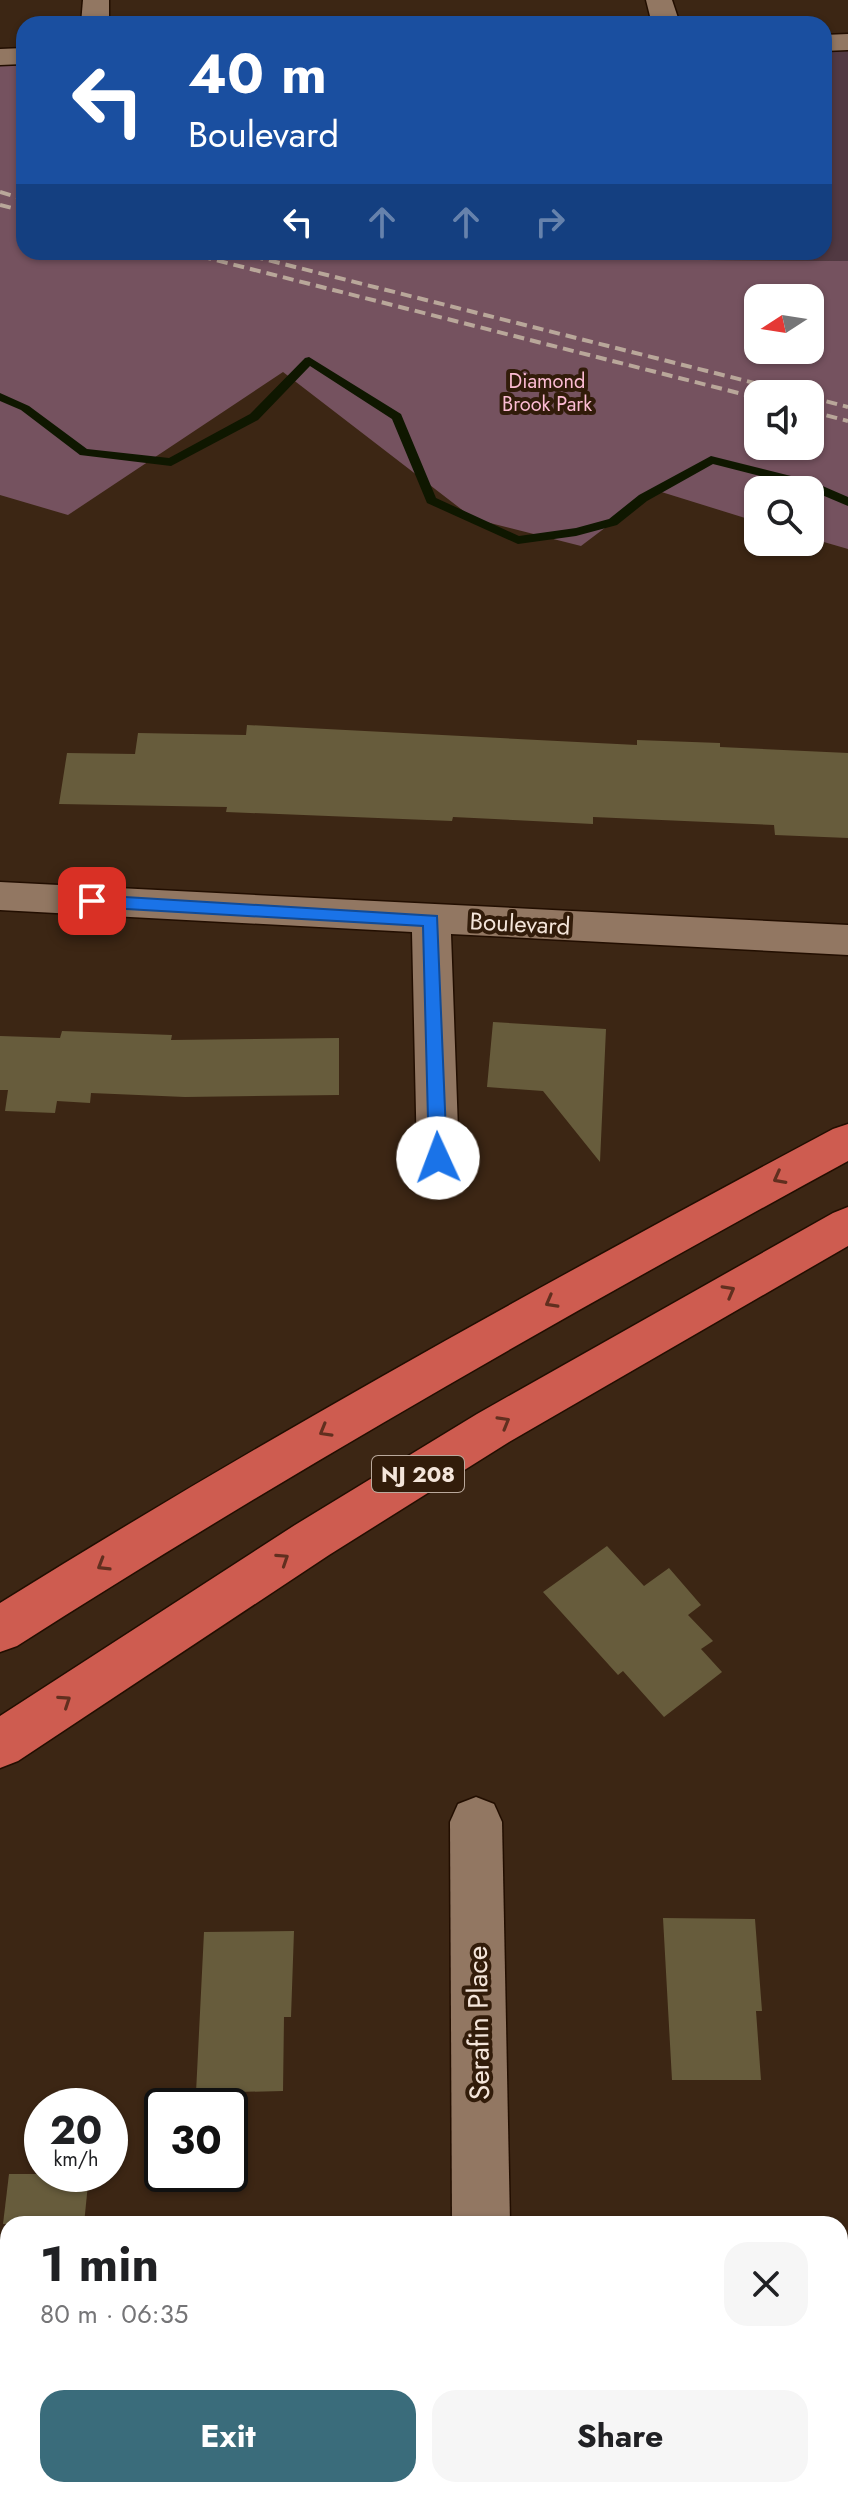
<!DOCTYPE html>
<html lang="en">
<head>
<meta charset="utf-8">
<style>
	:root { --surface:#fff; --page:#f6f6f6; --text:#202124; --muted:#757577; --accent:#3a6c7b }
	body { margin:0; font-family:Jost,sans-serif; background:var(--page); color:var(--text); height:100vh; display:flex; flex-direction:column; font-size:30px; white-space:nowrap }
	* { box-sizing:border-box; margin:0 }
	p { font-size:26px; color:var(--muted) }
	.icon { flex:none; width:44px; height:44px; fill:none; stroke:currentColor; stroke-width:2; stroke-linecap:round; stroke-linejoin:round }
	.map { position:relative; flex:1; overflow:hidden }
	.side { position:absolute; left:0px; top:2216px; width:848px; height:282px; display:flex; flex-direction:column; background:var(--surface); border-radius:24px 24px 0 0; box-shadow:0 2px 6px #0004 }
	.side>* { flex:none }
	.top-card { position:absolute; left:16px; top:16px; width:816px; height:244px; border-radius:24px; box-shadow:0 2px 6px #0004; background:#1a4fa0; color:#fff; overflow:hidden }
	.needle { width:52px; rotate:258deg }
	.controls { position:absolute; left:744px; top:284px; display:grid; gap:16px }
	.controls a { display:grid; place-items:center; width:80px; height:80px; border-radius:16px; background:var(--surface); box-shadow:0 2px 6px #0004; font-size:40px }
	.speed { position:absolute; left:24px; top:2088px; display:flex; gap:16px; font-size:40px; font-weight:700; text-align:center }
	.speed>* { display:grid; place-content:center; width:104px; height:104px; border-radius:50%; background:var(--surface); box-shadow:0 2px 6px #0004; line-height:1 }
	.speed small { font-size:20px; font-weight:400 }
	.speed .limit { border:4px solid #111; border-radius:12px; background:#fff; color:#111 }
	.pin { position:absolute; display:grid; place-items:center; width:68px; height:68px; color:#fff; margin:-34px; border-radius:16px; box-shadow:0 4px 12px #0006 }
	.me { position:absolute; width:88px; margin:-44px; rotate:358deg; stroke-linejoin:round; filter:drop-shadow(0 0 6px #0008) }
	.turn { display:flex; align-items:center; gap:28px; height:168px; padding:0 40px; font-size:36px }
	.turn .icon { width:104px; height:104px; stroke-width:2.5 }
	.turn b { display:block; font-size:56px; line-height:68px }
	.lanes { display:flex; align-items:center; height:76px; padding:0 40px; background:#0003; justify-content:center; gap:40px; direction:ltr }
	.lanes .off { opacity:.35 }
	.round { display:grid; place-items:center; flex:none; width:84px; height:84px; border-radius:24px; background:var(--page) }
	.summary { display:flex; align-items:center; justify-content:space-between; height:136px; padding:0 40px }
	h1 { font-size:48px; font-weight:700; line-height:60px }
	.cta { display:flex; gap:16px; margin-top:auto; padding:16px 40px }
	.cta a { flex:1; height:92px; border-radius:24px; background:var(--accent); color:#fff; font-size:32px; font-weight:700; line-height:92px; text-align:center }
	.cta a+a { background:var(--page); color:var(--text) }
	.map>svg:first-child { display:block }
	.green { fill:#513942 }
	.forest { fill:#75525f; fill-rule:evenodd }
	.lines { fill:none; stroke-linecap:round; stroke-linejoin:round }
	.stream { fill:#0f1700; fill-rule:evenodd }
	.building { fill:#675c3c }
	.minor-casing { stroke:#220e00; stroke-width:3 }
	.trunk-casing { stroke:#220e00; stroke-width:3 }
	.minor { fill:#927762; fill-rule:evenodd }
	.trunk { fill:#ce5c50; fill-rule:evenodd }
	.rail { stroke:#b9a79a; stroke-width:4; stroke-dasharray:11 6; stroke-linecap:butt }
	.oneway { stroke:#612f1f }
	.route { fill:#1a73e8; stroke:#114b97; stroke-width:2 }
	.labels { text-anchor:middle; stroke-width:8; stroke-linejoin:round; paint-order:stroke }
	.far-park-label { font-size:20px; fill:#fcbbd3; stroke:#321c0a }
	.shield { fill:#321c0a; stroke:#baa99c; stroke-width:2 }
	.shield-label { font-size:22px; font-weight:bold; fill:#f4e5da }
	.street-label { font-size:24px; fill:#f4e5da; stroke:#321c0a }
	.near-street-label { font-size:28px; fill:#f4e5da; stroke:#321c0a }
</style>
</head>
<body>
<div class="map">
<svg width="848" height="2497" viewBox="0 0 848 2497">
	<rect width="100%" height="100%" fill="#3c2614"/>
	<polygon class="green" points="848,42 848,261 704,260 703,252 824,252 824,43"/>
	<path class="forest" d="M24 56V252H649L704 260 848 261V549L810 538V490H758V522L655 490 581 546 474 519 283 372 68 515 0 495V57ZM758 298H810V350H758ZM758 394H810V446H758Z"/>
	<g class="lines">
		<polygon class="stream" points="309,357 401,414 436,498 519,536 576,528 609,519 639,495 711,456 811,481 848,497 848,506 803,487 713,464 647,501 617,525 576,536 518,544 427,503 392,419 310,366 258,420 171,466 80,455 21,410 0,401 0,393 29,406 87,449 169,458 250,414 305,358"/>
	</g>
	<g class="building">
		<polygon points="247,725 637,745 637,740 720,743 720,747 848,753 848,838 775,835 774,825 593,817 593,824 453,817 452,821 226,812 227,807 59,804 67,753 135,754 138,733 246,735"/>
		<polygon points="493,1022 606,1029 600,1162 543,1091 487,1087"/>
		<polygon points="62,1031 172,1035 171,1040 339,1038 339,1095 185,1097 91,1093 90,1103 57,1101 55,1113 5,1111 8,1090 0,1090 0,1036 60,1038"/>
		<polygon points="607,1546 644,1586 669,1568 701,1605 688,1615 713,1641 701,1649 722,1672 664,1717 623,1671 618,1675 543,1592"/>
		<polygon points="663,1918 755,1919 762,2011 756,2011 761,2080 672,2080"/>
		<polygon points="294,1931 291,2017 284,2017 283,2091 196,2093 204,1932"/>
		<polygon points="9,2174 89,2174 84,2224 3,2224"/>
	</g>
	<g class="lines">
		<defs>
			<g id="minor">
				<polygon points="83,0 109,0 109,24 81,24"/>
				<polygon points="646,0 672,0 680,24 652,24"/>
				<polygon points="848,34 848,50 824,51 824,35"/>
				<polygon points="24,48 24,64 0,65 0,49"/>
				<polygon points="0,882 848,925 848,955 451,934 459,1158 453,1170 438,1175 423,1170 417,1158 412,932 0,910"/>
				<polygon points="476,1797 494,1804 502,1822 510,2224 452,2224 450,1822 458,1804"/>
				<rect x="453" y="2490" width="62" height="7"/>
			</g>
			<g id="trunk">
				<path d="M848 1124V1161C566 1315 288 1473 17 1646L0 1652V1603C271 1434 551 1280 833 1129Z"/>
				<polygon points="848,1207 848,1246 509,1442 329,1555 18,1761 0,1768 0,1716 295,1525 477,1414 833,1213"/>
			</g>
		</defs>
		<use href="#minor" class="minor-casing"/>
		<use href="#trunk" class="trunk-casing"/>
		<use href="#minor" class="minor"/>
		<use href="#trunk" class="trunk"/>
		<g class="rail">
			<polyline points="0,192 24,199"/>
			<polyline points="0,205 24,211"/>
			<polyline points="184,252 758,398"/>
			<polyline points="236,252 798,394"/>
			<polyline points="810,397 848,407"/>
			<polyline points="810,411 848,421"/>
		</g>
	</g>
	<defs><path id="oneway-chevron" d="M-2-3.5L2.5 0L-2 3.5" fill="none" stroke-width="1.6" stroke-linecap="round" stroke-linejoin="round" transform="scale(2)"/></defs>
	<g class="oneway">
		<use href="#oneway-chevron" transform="translate(779 1178) rotate(152)"/>
		<use href="#oneway-chevron" transform="translate(729 1291) rotate(-29)"/>
		<use href="#oneway-chevron" transform="translate(551 1302) rotate(151)"/>
		<use href="#oneway-chevron" transform="translate(504 1422) rotate(-30)"/>
		<use href="#oneway-chevron" transform="translate(325 1431) rotate(150)"/>
		<use href="#oneway-chevron" transform="translate(283 1559) rotate(-33)"/>
		<use href="#oneway-chevron" transform="translate(103 1565) rotate(149)"/>
		<use href="#oneway-chevron" transform="translate(65 1701) rotate(-34)"/>
	</g>
	<polygon class="route" points="92,895 437,916 447,1158 444,1163 438,1165 429,1158 423,926 92,907 84,901"/>
	<g class="labels">
		<g class="far-park-label">
			<text x="547" y="388">Diamond<tspan x="547" dy="23">Brook Park</tspan></text>
		</g>
		<rect class="shield" x="372" y="1456" width="92" height="36" rx="6"/>
		<g class="shield-label">
			<text x="418" y="1482">NJ 208</text>
		</g>
		<g class="street-label">
			<text transform="translate(520 924) rotate(3)" y="8">Boulevard</text>
		</g>
		<g class="near-street-label">
			<text transform="translate(478 2023) rotate(-91)" y="10">Serafin Place</text>
		</g>
	</g>
</svg>
<div class="controls">
<a><svg class="needle" viewBox="-14 -14 28 28"><path d="M0-13l5 13h-10z" fill="#e53935"/><path d="M0 13l5-13h-10z" fill="#757577"/></svg></a>
<a><svg class="icon" aria-label="sound" viewBox="0 0 24 24"><path d="M4 9h4l5-4v14l-5-4H4zM17 9q2 3 0 6"/></svg></a>
<a><svg class="icon" aria-label="search" viewBox="0 0 24 24"><circle cx="10" cy="10" r="6"/><path d="M15 15l6 6"/></svg></a>
</div>
<div class="speed"><div>20<small>km/h</small></div><div class="limit">30</div></div>
<div class="pin" style="left:92px;top:901px;background:#d93025"><svg class="icon" aria-label="arrive" viewBox="0 0 24 24"><path d="M6 21V4h12l-3 4 3 4H6"/></svg></div>
<svg class="me" style="left:438px;top:1158px" viewBox="-20 -20 40 40"><circle r="19" fill="#fff"/><path d="M0-13L10 11 0 6-10 11z" fill="#1a73e8"/></svg>
<div class="top-card">
<div class="turn"><svg class="icon" aria-label="left" viewBox="0 0 24 24"><path d="M17 20v-9H6M10 6l-5 5 5 5"/></svg><div><b>40 m</b>Boulevard</div></div>
<div class="lanes"><svg class="icon" aria-label="left" viewBox="0 0 24 24"><path d="M17 20v-9H6M10 6l-5 5 5 5"/></svg><svg class="icon off" aria-label="ahead" viewBox="0 0 24 24"><path d="M12 20V5M6 11l6-6 6 6"/></svg><svg class="icon off" aria-label="ahead" viewBox="0 0 24 24"><path d="M12 20V5M6 11l6-6 6 6"/></svg><svg class="icon off" aria-label="right" viewBox="0 0 24 24"><path d="M7 20v-9h11M14 6l5 5-5 5"/></svg></div>
</div>
<section class="side">
<div class="summary"><div><h1>1 min</h1><p>80 m · 06:35</p></div><a class="round"><svg class="icon" aria-label="close" viewBox="0 0 24 24"><path d="M6 6l12 12M18 6L6 18"/></svg></a></div>
<div class="cta"><a>Exit</a><a>Share</a></div>
</section>
</div>
</body>
</html>
